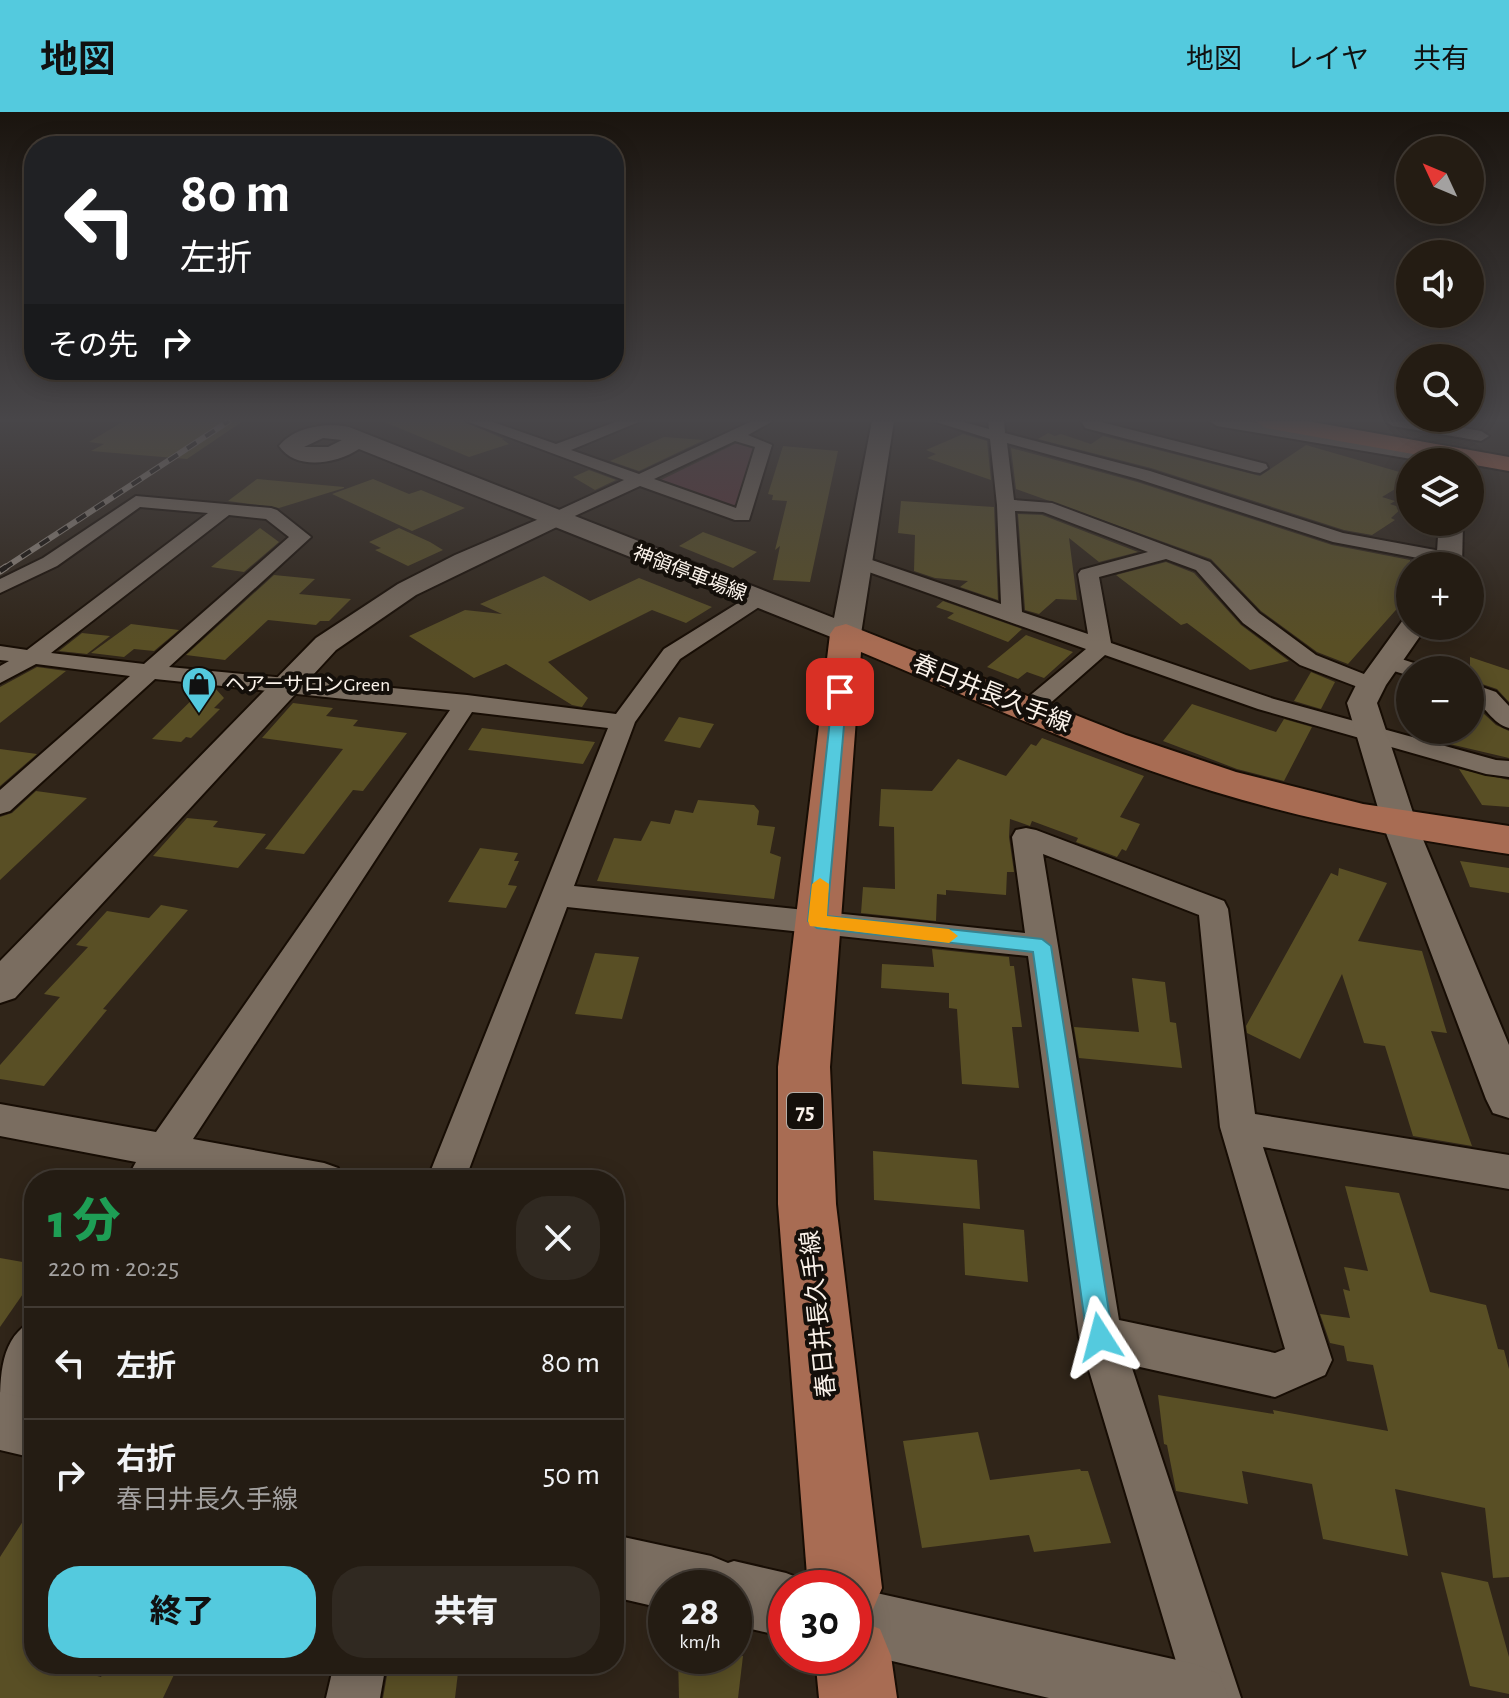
<!DOCTYPE html>
<html lang="ja">
<head>
<meta charset="utf-8">
<style>
	:root { --surface:#241c13; --page:#302921; --text:#f1f3f6; --muted:#a3a1a0; --line:#413a33; --accent:#54cade }
	body { margin:0; font-family:"Alegreya Sans","Noto Sans JP",sans-serif; background:var(--page); color:var(--text); height:100vh; display:flex; flex-direction:column; font-size:30px; white-space:nowrap }
	* { box-sizing:border-box; margin:0 }
	p { font-size:26px; color:var(--muted) }
	.icon { flex:none; width:44px; height:44px; fill:none; stroke:currentColor; stroke-width:2; stroke-linecap:round; stroke-linejoin:round }
	.map { position:relative; flex:1; overflow:hidden }
	.drawer { position:absolute; left:24px; top:1058px; width:600px; height:504px; display:flex; flex-direction:column; background:var(--surface); border-radius:32px; box-shadow:0 4px 20px #0003,0 0 0 2px var(--line) }
	.drawer>* { flex:none }
	.banner { position:absolute; left:24px; top:24px; width:600px; height:244px; border-radius:32px; box-shadow:0 4px 20px #0003,0 0 0 2px var(--line); background:#202124; color:#fff; overflow:hidden }
	.needle { width:52px; rotate:314deg }
	.tools { position:absolute; left:1396px; top:24px; display:grid; gap:16px }
	.tools a { display:grid; place-items:center; width:88px; height:88px; border-radius:50%; background:var(--surface); box-shadow:0 4px 20px #0003,0 0 0 2px var(--line); font-size:40px }
	.speed { position:absolute; left:648px; top:1458px; display:flex; gap:16px; font-size:40px; font-weight:700; text-align:center }
	.speed>* { display:grid; place-content:center; width:104px; height:104px; border-radius:50%; background:var(--surface); box-shadow:0 4px 20px #0003,0 0 0 2px var(--line); line-height:1 }
	.speed small { font-size:20px; font-weight:400 }
	.speed .limit { border:12px solid #d22; background:#fff; color:#111 }
	.pin { position:absolute; display:grid; place-items:center; width:68px; height:68px; color:#fff; margin:-34px; border-radius:16px; box-shadow:0 4px 12px #0006 }
	.me { position:absolute; width:88px; margin:-44px; rotate:351deg; stroke-linejoin:round; filter:drop-shadow(0 0 6px #0008) }
	.turn { display:flex; align-items:center; gap:28px; height:168px; padding:0 24px; font-size:36px }
	.turn .icon { width:104px; height:104px; stroke-width:2.5 }
	.turn b { display:block; font-size:56px; line-height:68px }
	.then { display:flex; align-items:center; height:76px; padding:0 24px; background:#0003; gap:16px; font-size:30px }
	.round { display:grid; place-items:center; flex:none; width:84px; height:84px; border-radius:32px; background:var(--page) }
	.headline { display:flex; align-items:center; justify-content:space-between; height:136px; padding:0 24px }
	h1 { font-size:48px; font-weight:800; line-height:60px; color:#1e9e55 }
	.cta { display:flex; gap:16px; margin-top:auto; padding:16px 24px }
	.cta a { flex:1; height:92px; border-radius:32px; background:var(--accent); color:#111; font-size:32px; font-weight:800; line-height:92px; text-align:center }
	.cta a+a { background:var(--page); color:var(--text) }
	ul { padding:0; list-style:none }
	li { display:flex; align-items:center; gap:24px; height:112px; padding:0 24px; border-top:2px solid var(--line) }
	li div { flex:1 }
	li b { display:block; font-size:30px }
	li em { font-style:normal }
	header { display:flex; align-items:center; gap:48px; box-sizing:border-box; height:112px; padding:0 40px; background:var(--accent); color:#111 }
	header strong { font-size:38px }
	nav { display:flex; gap:44px; margin-inline-start:auto; font-size:28px }
	.map>svg:first-child { display:block }
	.green { fill:#5d343a }
	.building { fill:#594f25 }
	.lines { fill:none; stroke-linecap:round; stroke-linejoin:round }
	.minor-casing { stroke:#170d04; stroke-width:4 }
	.tertiary-casing { stroke:#170d04; stroke-width:4 }
	.secondary-casing { stroke:#170d04; stroke-width:4 }
	.primary-casing { stroke:#170d04; stroke-width:4 }
	.motorway-casing { stroke:#170d04; stroke-width:4 }
	.minor { fill:#7a6d60; fill-rule:evenodd }
	.tertiary { fill:#7a6d60; fill-rule:evenodd }
	.secondary { fill:#7a6d60; fill-rule:evenodd }
	.primary { fill:#a86c53; fill-rule:evenodd }
	.motorway { fill:#c76b4b; fill-rule:evenodd }
	.rail-far1-casing { stroke:#93897f; stroke-width:6 }
	.rail-casing { stroke:#93897f; stroke-width:7 }
	.rail-far1 { stroke:#140f0a; stroke-width:4; stroke-dasharray:11; stroke-linecap:butt }
	.rail { stroke:#140f0a; stroke-width:5; stroke-dasharray:14; stroke-linecap:butt }
	.route { fill:#54cade; stroke:#378390; stroke-width:2 }
	.slow { fill:#f59e0b }
	.labels { text-anchor:middle; stroke-width:8; stroke-linejoin:round; paint-order:stroke }
	.far-street-label { font-size:20px; fill:#faf2ea; stroke:#140f0a }
	.far-poi-label { font-size:20px; fill:#faf2ea; stroke:#140f0a; text-anchor:start }
	.shield { fill:#140f0a; stroke:#b5aea7; stroke-width:2 }
	.shield-label { font-size:22px; font-weight:bold; fill:#faf2ea }
	.street-label { font-size:24px; fill:#faf2ea; stroke:#140f0a }
</style>
</head>
<body>
<header>
<strong>地図</strong>
<nav><a>地図</a><a>レイヤ</a><a>共有</a></nav>
</header>
<div class="map">
<svg width="1509" height="1586" viewBox="0 0 1509 1586">
	<rect width="100%" height="100%" fill="#302519"/>
	<polygon class="green" points="737,331 757,335 739,392 727,394 661,371 661,368"/>
	<g class="building">
		<polygon points="124,309 243,309 187,347 91,339 104,332 89,330"/>
		<polygon points="382,309 463,309 504,327 502,327 509,332 469,345"/>
		<polygon points="1048,321 1055,324 1061,322 1091,332 1103,324 1260,364 1306,333 1410,363 1410,368 1382,385 1395,389 1390,392 1402,396 1391,406 1395,408 1372,423 1344,418 1151,356 1038,327"/>
		<polygon points="963,322 987,329 991,368 927,346 936,342 926,338"/>
		<polygon points="664,325 704,328 639,359 610,349"/>
		<polygon points="783,334 838,339 810,470 773,468 780,434 775,438 787,389 772,388 773,383 768,382"/>
		<polygon points="1011,336 1137,370 1332,433 1410,448 1410,482 1348,552 1317,540 1261,499 1211,447 1016,377"/>
		<polygon points="589,358 616,368 595,378 573,365"/>
		<polygon points="257,367 344,375 344,376 279,396 228,389"/>
		<polygon points="373,367 409,382 421,378 465,396 412,419 332,382"/>
		<polygon points="901,389 994,395 998,488 960,475 968,469 935,466 914,459 915,423 898,421"/>
		<polygon points="1018,402 1042,403 1138,440 1099,450 1069,426 1077,488 1056,487 1039,502 1025,498"/>
		<polygon points="260,416 279,430 244,460 211,455"/>
		<polygon points="399,416 430,430 443,438 408,454 375,438 381,436 369,430"/>
		<polygon points="703,420 757,440 733,456 679,434"/>
		<polygon points="1166,450 1194,461 1241,513 1289,549 1250,558 1187,511 1181,513 1116,463"/>
		<polygon points="274,463 315,467 299,482 351,487 329,509 320,509 316,513 268,508 225,548 186,543"/>
		<polygon points="544,464 590,489 639,466 712,495 686,511 652,498 548,550 588,586 582,595 572,593 506,552 474,566 409,524 465,498 502,502 480,492"/>
		<polygon points="943,489 1022,517 1008,530 947,506 954,501 936,495"/>
		<polygon points="131,512 179,518 154,539 134,537 124,545 91,541"/>
		<polygon points="82,521 110,524 87,542 59,539"/>
		<polygon points="1026,523 1073,540 1044,566 1027,560 1018,567 987,555"/>
		<polygon points="1470,545 1509,558 1509,590 1497,577 1470,568"/>
		<polygon points="37,555 66,559 0,611 0,575"/>
		<polygon points="1311,560 1335,570 1321,597 1294,589"/>
		<polygon points="205,575 215,576 224,586 214,596 220,597 191,626 186,625 181,630 152,627"/>
		<polygon points="1470,589 1496,613 1509,619 1509,646 1441,630 1434,618 1470,618"/>
		<polygon points="293,591 333,596 326,604 358,608 353,614 407,621 363,679 353,678 304,742 265,737 343,637 262,626"/>
		<polygon points="1192,592 1276,620 1284,607 1312,615 1284,669 1237,657 1163,629"/>
		<polygon points="679,605 714,612 700,636 664,629"/>
		<polygon points="482,616 513,620 595,630 583,652 468,638"/>
		<polygon points="1042,626 1144,664 1120,705 1140,712 1126,739 1122,737 1117,745 1076,730 1078,726 1032,709 1030,714 1010,707 1009,725 1014,760 1007,760 1006,783 946,778 946,783 937,782 936,809 861,801 863,775 895,777 894,715 879,714 881,677 932,679 958,647 1006,664 1031,632 1036,634"/>
		<polygon points="0,637 37,642 0,674"/>
		<polygon points="1459,657 1509,668 1509,695 1482,693"/>
		<polygon points="36,679 87,686 0,768 0,705 12,701"/>
		<polygon points="698,688 754,693 759,699 757,713 775,715 770,741 781,745 774,787 597,769 614,726 641,729 651,709 670,712 675,698 693,701"/>
		<polygon points="187,706 218,709 213,715 266,722 238,756 153,744"/>
		<polygon points="480,736 518,741 514,749 519,749 508,773 517,774 506,796 448,790"/>
		<polygon points="1460,749 1509,756 1509,781 1470,775"/>
		<polygon points="1339,756 1387,771 1358,829 1422,839 1447,921 1431,919 1472,1034 1413,1024 1385,934 1364,931 1342,862 1300,947 1247,921 1246,914 1331,761 1338,764"/>
		<polygon points="161,793 188,798 103,897 107,898 44,974 0,967 0,953 60,885 44,882 88,835 76,833 107,799 149,806"/>
		<polygon points="932,837 1009,845 1010,854 1014,854 1022,915 1012,915 1019,976 962,972 957,897 949,896 949,881 881,876 882,852 934,855"/>
		<polygon points="595,841 639,845 622,907 575,902"/>
		<polygon points="1132,866 1165,870 1170,910 1176,911 1182,956 1079,946 1074,915 1139,920"/>
		<polygon points="873,1039 977,1048 980,1097 874,1088"/>
		<polygon points="1345,1074 1399,1081 1430,1180 1486,1193 1498,1237 1504,1238 1509,1257 1509,1465 1493,1466 1485,1396 1395,1377 1408,1444 1323,1427 1312,1372 1242,1359 1248,1392 1176,1379 1167,1333 1164,1332 1158,1283 1274,1302 1273,1298 1388,1319 1373,1253 1347,1249 1344,1234 1330,1231 1320,1202 1350,1206 1343,1177 1350,1179 1344,1155 1368,1159"/>
		<polygon points="963,1111 1024,1118 1028,1170 965,1163"/>
		<polygon points="0,1146 34,1152 34,1166 0,1215"/>
		<polygon points="978,1320 990,1368 1080,1357 1081,1359 1088,1359 1111,1431 1034,1440 1029,1423 922,1436 903,1329"/>
		<polygon points="34,1392 34,1552 53,1552 101,1565 108,1552 179,1552 163,1586 0,1586 0,1445"/>
		<polygon points="1441,1460 1488,1470 1509,1545 1509,1582 1470,1574"/>
		<polygon points="678,1544 743,1544 738,1586 679,1586"/>
		<polygon points="389,1552 459,1552 455,1586 383,1586"/>
	</g>
	<g class="lines">
		<defs>
			<g id="minor">
				<path d="M466 309H490L556 332 618 309H641L571 338 639 362 752 309H773L748 323 772 333 749 408H735L640 374 553 414 546 412 544 408 546 404 624 368ZM735 329 755 335 736 396 654 367Z"/>
				<path d="M933 309H960L989 317 988 309H1004L1005 321 1150 359 1343 421 1457 442 1460 446 1450 452 1333 430 1138 367 1007 331 1014 388 1052 391 1210 450 1259 501 1316 543 1379 568 1383 573 1379 578 1371 580 1300 553 1243 511 1196 458 1166 447 1099 465 1111 531 1274 587 1496 648 1509 649V665L1486 662 1258 597 1105 543 1039 601H1021L1018 596 1021 591 1086 537 852 454 849 450 852 446H866L1001 492 997 393 990 327ZM1015 399 1043 400 1148 440 1081 458 1078 462 1088 522 1022 500Z"/>
				<polygon points="1081,309 1097,309 1266,352 1268,356 1260,361 1254,360 1085,316"/>
				<polygon points="1209,309 1246,309 1453,344 1461,349 1429,350 1217,314"/>
				<polygon points="1385,309 1422,309 1481,319 1489,324 1481,329 1393,314"/>
				<path d="M136 384 271 396 277 398 311 425 169 555 467 583 616 602 664 537 751 483H765L768 487 765 491 680 547 635 610 574 774 1025 821 1012 725 1016 718 1026 716 1036 718 1224 789 1228 797 1255 1002 1509 1043V1077L1263 1035 1332 1248 1325 1263 1275 1285 1131 1253 1241 1586H1187L1079 1225 1028 844 567 795 465 1068H427L608 616 472 600 193 1027 324 1051 338 1056 343 1068H232L174 1057 167 1068H126L136 1050 0 1024V992L156 1020 450 598 155 567 10 699 0 702V678L130 564 36 552 0 571V554L9 549 0 548V534L27 538 208 401 140 395 57 454 0 481V467L43 446ZM229 403 266 407 289 425 144 552 51 541ZM1043 742 1199 803 1220 1015 1285 1237 1275 1241 1119 1208Z"/>
				<polygon points="1389,543 1420,553 1423,558 1410,558 1410,564 1381,555 1378,550 1381,545"/>
				<path d="M1470 571 1496 580 1509 594V616C1492 612 1486 593 1470 586Z"/>
				<path d="M34 1208C34 1246 42 1284 0 1301 0 1263 0 1225 34 1208Z"/>
				<polygon points="334,1552 386,1552 380,1586 326,1586"/>
			</g>
			<g id="tertiary">
				<polygon points="1453,343 1461,344 1464,350 1442,350 1445,344"/>
				<polygon points="553,401 561,403 565,408 561,413 416,483 336,538 15,886 0,891 0,849 316,526 398,472 455,443"/>
				<polygon points="1439,410 1463,410 1462,454 1436,454"/>
				<polygon points="1410,507 1410,514 1427,514 1386,573 1377,591 1417,713 1509,933 1509,1006 1493,1001 1486,987 1383,713 1347,591 1356,573 1403,508"/>
				<polygon points="0,1280 34,1288 34,1346 0,1338"/>
				<polygon points="614,1423 711,1444 728,1451 734,1449 786,1461 809,1470 811,1476 786,1476 786,1525 734,1513 734,1476 666,1476 666,1497 614,1485"/>
				<polygon points="853,1476 854,1476 1195,1552 1219,1562 1229,1586 1049,1586 854,1540"/>
			</g>
			<path id="secondary" d="M872 309H894L861 522 857 529 846 531 359 337C336 352 296 359 279 334 294 315 326 310 349 315L834 506ZM323 326 342 328 328 335H304Z"/>
			<path id="primary" d="M846 512 1126 623 1236 660 1363 692 1509 714V742C1408 727 1309 709 1212 679 1091 642 977 588 861 540L830 955 836 1092 882 1476 871 1502 858 1508 880 1517 891 1544 897 1586H819L815 1544H854V1476H808L778 1092V955L830 522 835 515Z"/>
			<polygon id="motorway" points="1255,309 1307,309 1509,345 1509,359 1266,316"/>
		</defs>
		<use href="#minor" class="minor-casing"/>
		<use href="#tertiary" class="tertiary-casing"/>
		<use href="#secondary" class="secondary-casing"/>
		<use href="#primary" class="primary-casing"/>
		<use href="#motorway" class="motorway-casing"/>
		<use href="#minor" class="minor"/>
		<use href="#tertiary" class="tertiary"/>
		<use href="#secondary" class="secondary"/>
		<use href="#primary" class="primary"/>
		<use href="#motorway" class="motorway"/>
		<defs>
			<polyline id="rail-far1" points="3,457 229,309"/>
			<polyline id="rail" points="0,459 6,455"/>
		</defs>
		<use href="#rail-far1" class="rail-far1-casing"/>
		<use href="#rail" class="rail-casing"/>
		<use href="#rail-far1" class="rail-far1"/>
		<use href="#rail" class="rail"/>
	</g>
	<linearGradient id="sky" x2="0" y2="1"><stop stop-color="#1a140e"/><stop offset="0.58" stop-color="#484649"/><stop offset="1" stop-color="#484649" stop-opacity="0"/></linearGradient>
	<rect width="1509" height="531" fill="url(#sky)"/>
	<polygon class="route" points="840,575 847,580 827,804 1042,827 1051,834 1113,1225 1109,1234 1100,1238 1091,1234 1087,1225 1033,840 817,816 808,809 833,580"/>
	<polygon class="slow" points="820,766 829,772 827,804 949,817 958,824 949,831 810,814 808,809 812,772"/>
	<defs>
		<symbol id="shop-pin" viewBox="-11 -11 22 30"><path d="M0 17L-7.5 6A9.5 9.5 0 1 1 7.5 6Z" fill="#54cade" stroke="#140f0a"/><path d="M-5-2.5h2.3a2.7 3.5 0 0 1 5.4 0H5L5.5 6h-11ZM-1.5-2.5h3a1.5 2.3 0 0 0-3 0Z" fill="#111"/></symbol>
	</defs>
	<g fill-rule="evenodd">
		<use href="#shop-pin" x="179" y="552" width="40" height="54"/>
	</g>
	<g class="labels">
		<g class="far-street-label">
			<text transform="translate(690 461) rotate(21)" y="7">神領停車場線</text>
		</g>
		<g class="far-poi-label">
			<text x="225" y="579">ヘアーサロンGreen</text>
		</g>
		<rect class="shield" x="787" y="981" width="36" height="36" rx="6"/>
		<g class="shield-label">
			<text x="805" y="1007">75</text>
		</g>
		<g class="street-label">
			<text transform="translate(992 581) rotate(22)" y="8">春日井長久手線</text>
			<text transform="translate(818 1202) rotate(-96)" y="8">春日井長久手線</text>
		</g>
	</g>
</svg>
<div class="tools">
<a><svg class="needle" viewBox="-14 -14 28 28"><path d="M0-13l5 13h-10z" fill="#e53935"/><path d="M0 13l5-13h-10z" fill="#a3a1a0"/></svg></a>
<a><svg class="icon" aria-label="sound" viewBox="0 0 24 24"><path d="M4 9h4l5-4v14l-5-4H4zM17 9q2 3 0 6"/></svg></a>
<a><svg class="icon" aria-label="search" viewBox="0 0 24 24"><circle cx="10" cy="10" r="6"/><path d="M15 15l6 6"/></svg></a>
<a><svg class="icon" aria-label="layers" viewBox="0 0 24 24"><path d="M12 4l9 5-9 5-9-5zM3 14l9 5 9-5"/></svg></a>
<a>+</a>
<a>−</a>
</div>
<div class="speed"><div>28<small>km/h</small></div><div class="limit">30</div></div>
<div class="pin" style="left:840px;top:580px;background:#d93025"><svg class="icon" aria-label="arrive" viewBox="0 0 24 24"><path d="M6 21V4h12l-3 4 3 4H6"/></svg></div>
<svg class="me" style="left:1100px;top:1225px" viewBox="-20 -20 40 40"><path d="M0-17L14 15 0 8-14 15z" fill="#54cade" stroke="#fff" stroke-width="4"/></svg>
<div class="banner">
<div class="turn"><svg class="icon" aria-label="left" viewBox="0 0 24 24"><path d="M17 20v-9H6M10 6l-5 5 5 5"/></svg><div><b>80 m</b>左折</div></div>
<div class="then">その先<svg class="icon" aria-label="right" viewBox="0 0 24 24"><path d="M7 20v-9h11M14 6l5 5-5 5"/></svg></div>
</div>
<section class="drawer">
<div class="headline"><div><h1>1 分</h1><p>220 m · 20:25</p></div><a class="round"><svg class="icon" aria-label="close" viewBox="0 0 24 24"><path d="M6 6l12 12M18 6L6 18"/></svg></a></div>
<ul>
<li><svg class="icon" aria-label="left" viewBox="0 0 24 24"><path d="M17 20v-9H6M10 6l-5 5 5 5"/></svg><div><b>左折</b></div><em>80 m</em></li>
<li><svg class="icon" aria-label="right" viewBox="0 0 24 24"><path d="M7 20v-9h11M14 6l5 5-5 5"/></svg><div><b>右折</b><p>春日井長久手線</p></div><em>50 m</em></li>
</ul>
<div class="cta"><a>終了</a><a>共有</a></div>
</section>
</div>
</body>
</html>
